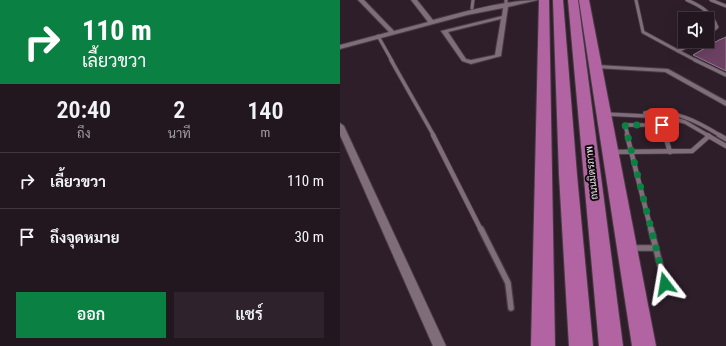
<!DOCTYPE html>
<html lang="th">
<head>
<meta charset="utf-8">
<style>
	:root { --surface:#22161f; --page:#2e232c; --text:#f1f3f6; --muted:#a29fa4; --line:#3f353d; --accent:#0b8043 }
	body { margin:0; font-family:"Roboto Condensed",Sarabun,sans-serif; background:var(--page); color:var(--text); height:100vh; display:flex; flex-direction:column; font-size:15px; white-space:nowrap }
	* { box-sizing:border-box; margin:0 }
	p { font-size:13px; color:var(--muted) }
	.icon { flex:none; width:22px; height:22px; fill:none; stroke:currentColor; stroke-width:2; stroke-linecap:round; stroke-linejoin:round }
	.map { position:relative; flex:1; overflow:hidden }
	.details { display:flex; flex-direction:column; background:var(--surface); width:340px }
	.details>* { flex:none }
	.top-card { background:#0b8043; color:#fff; overflow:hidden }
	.tools { position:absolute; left:338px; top:12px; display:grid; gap:8px }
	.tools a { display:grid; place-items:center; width:36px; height:36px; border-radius:0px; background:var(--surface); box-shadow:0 4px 16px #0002,0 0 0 1px var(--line); font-size:20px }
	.pin { position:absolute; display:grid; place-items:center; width:34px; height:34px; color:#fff; margin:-17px; border-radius:8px; box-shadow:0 2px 6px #0006 }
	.me { position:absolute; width:44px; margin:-22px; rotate:346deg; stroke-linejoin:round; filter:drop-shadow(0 0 3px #0008) }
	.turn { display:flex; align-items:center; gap:14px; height:84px; padding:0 16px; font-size:18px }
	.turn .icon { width:52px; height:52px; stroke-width:2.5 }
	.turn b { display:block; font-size:28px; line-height:34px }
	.eta { display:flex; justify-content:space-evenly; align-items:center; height:68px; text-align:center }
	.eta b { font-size:24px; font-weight:600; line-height:28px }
	.cta { display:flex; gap:8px; margin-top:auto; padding:8px 16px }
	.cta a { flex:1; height:46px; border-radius:0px; background:var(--accent); color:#fff; font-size:16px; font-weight:600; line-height:46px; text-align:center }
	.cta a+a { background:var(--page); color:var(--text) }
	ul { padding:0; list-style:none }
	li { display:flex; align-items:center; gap:12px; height:56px; padding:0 16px; border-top:1px solid var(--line) }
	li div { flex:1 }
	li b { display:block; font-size:15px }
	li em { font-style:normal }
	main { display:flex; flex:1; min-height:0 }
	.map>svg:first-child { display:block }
	.building { fill:#6d4164; stroke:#92808d }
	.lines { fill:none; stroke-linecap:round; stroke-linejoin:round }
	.lane-far3-casing { stroke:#473b44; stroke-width:4.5 }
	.lane-far2-casing { stroke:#473b44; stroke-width:5 }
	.lane-far1-casing { stroke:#473b44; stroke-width:6 }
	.lane-casing { stroke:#473b44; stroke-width:8 }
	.street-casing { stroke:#473b44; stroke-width:2 }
	.highway-casing { stroke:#473b44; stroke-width:2 }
	.lane-far3 { stroke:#7f6d7a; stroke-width:3 }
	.lane-far2 { stroke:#7f6d7a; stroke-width:3.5 }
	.lane-far1 { stroke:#7f6d7a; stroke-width:4.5 }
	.lane { stroke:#7f6d7a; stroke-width:5.5 }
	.street { fill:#7f6d7a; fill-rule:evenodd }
	.highway { fill:#b164a1; fill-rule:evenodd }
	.route { stroke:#0b8043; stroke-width:7; stroke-dasharray:0 12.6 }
	.labels { text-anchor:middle; stroke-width:4; stroke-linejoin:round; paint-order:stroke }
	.street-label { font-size:10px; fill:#e5dbe2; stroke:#110b0f }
</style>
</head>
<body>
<main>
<section class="details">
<div class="top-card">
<div class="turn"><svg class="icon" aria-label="right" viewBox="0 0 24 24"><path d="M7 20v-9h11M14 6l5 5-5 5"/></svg><div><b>110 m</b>เลี้ยวขวา</div></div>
</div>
<div class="eta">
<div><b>20:40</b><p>ถึง</p></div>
<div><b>2</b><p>นาที</p></div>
<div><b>140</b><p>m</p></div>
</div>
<ul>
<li><svg class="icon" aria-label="right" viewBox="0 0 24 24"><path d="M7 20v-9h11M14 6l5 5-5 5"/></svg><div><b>เลี้ยวขวา</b></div><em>110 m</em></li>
<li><svg class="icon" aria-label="arrive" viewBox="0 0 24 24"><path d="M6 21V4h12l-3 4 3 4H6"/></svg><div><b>ถึงจุดหมาย</b></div><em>30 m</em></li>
</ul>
<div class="cta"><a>ออก</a><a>แชร์</a></div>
</section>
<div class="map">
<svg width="386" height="346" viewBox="0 0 386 346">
	<rect width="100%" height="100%" fill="#2d1e29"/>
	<polygon class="building" points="386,37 386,71 353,55 379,40"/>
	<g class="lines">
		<defs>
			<g id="lane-far3">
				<polyline points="166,0 166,5"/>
				<polyline points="296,0 303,32 338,51 358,41"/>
				<path d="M347 0C361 6 371 12 377 27L367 35"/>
				<polyline points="371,0 386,6"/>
				<polyline points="132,8 133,0"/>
				<polyline points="38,36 52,61"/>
				<polyline points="338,51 357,61"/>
			</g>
			<g id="lane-far2">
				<polyline points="51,60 94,136"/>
				<polyline points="355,60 386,75"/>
				<path d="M305 113C334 109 357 121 381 136"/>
				<polyline points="265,114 326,117 345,122 369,136"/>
				<polyline points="288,136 285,125 322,125 325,136"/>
			</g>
			<g id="lane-far1">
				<polyline points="93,135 141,230"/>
				<polyline points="287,135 311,230"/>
				<polyline points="325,135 330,152"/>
				<polyline points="367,135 386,146"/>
				<polyline points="379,135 386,139"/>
				<polyline points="273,152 352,151 369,136"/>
			</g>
			<g id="lane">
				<polyline points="141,229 168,283 171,308"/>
				<polyline points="311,229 325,284"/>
				<polyline points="291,248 315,248"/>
			</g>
			<g id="street">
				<path d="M18 0H24L54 31 88 22 71 0H77L93 20C124 12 166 0 198 0L168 7 161 56 131 64 122 61 101 31 162 16 163 8 127 15 0 49V45L49 32ZM161 19 155 55 131 60 126 59 108 32Z"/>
				<polygon points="257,65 328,69 386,101 386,106 325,72 255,68 255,66"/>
				<polygon points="0,123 4,126 106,346 93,346 0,135"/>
			</g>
			<g id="highway">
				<polygon points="199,0 209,0 215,346 191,346"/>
				<polygon points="213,0 223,0 237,175 253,346 229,346 219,175"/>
				<polygon points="228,0 238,0 283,346 259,346"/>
				<polygon points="239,0 249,0 316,346 292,346"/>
			</g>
		</defs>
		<use href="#lane-far3" class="lane-far3-casing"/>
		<use href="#lane-far2" class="lane-far2-casing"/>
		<use href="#lane-far1" class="lane-far1-casing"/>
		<use href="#lane" class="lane-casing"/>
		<use href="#street" class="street-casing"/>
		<use href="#highway" class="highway-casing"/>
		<use href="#lane-far3" class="lane-far3"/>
		<use href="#lane-far2" class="lane-far2"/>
		<use href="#lane-far1" class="lane-far1"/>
		<use href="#lane" class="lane"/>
		<use href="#street" class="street"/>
		<use href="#highway" class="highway"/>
	</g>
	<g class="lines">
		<polyline class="route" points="322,125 285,125 325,284"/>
	</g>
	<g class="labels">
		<g class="street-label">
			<text transform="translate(251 173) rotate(-96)" y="4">ถนนมิตรภาพ</text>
		</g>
	</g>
</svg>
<div class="tools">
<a><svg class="icon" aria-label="sound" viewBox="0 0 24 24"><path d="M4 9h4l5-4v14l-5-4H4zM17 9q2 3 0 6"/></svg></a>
</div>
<div class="pin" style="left:322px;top:125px;background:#d93025"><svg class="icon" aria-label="arrive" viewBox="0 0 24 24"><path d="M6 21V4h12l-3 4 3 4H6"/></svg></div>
<svg class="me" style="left:325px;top:284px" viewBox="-20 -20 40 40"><path d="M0-17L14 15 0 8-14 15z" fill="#0b8043" stroke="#fff" stroke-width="4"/></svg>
</div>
</main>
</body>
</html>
